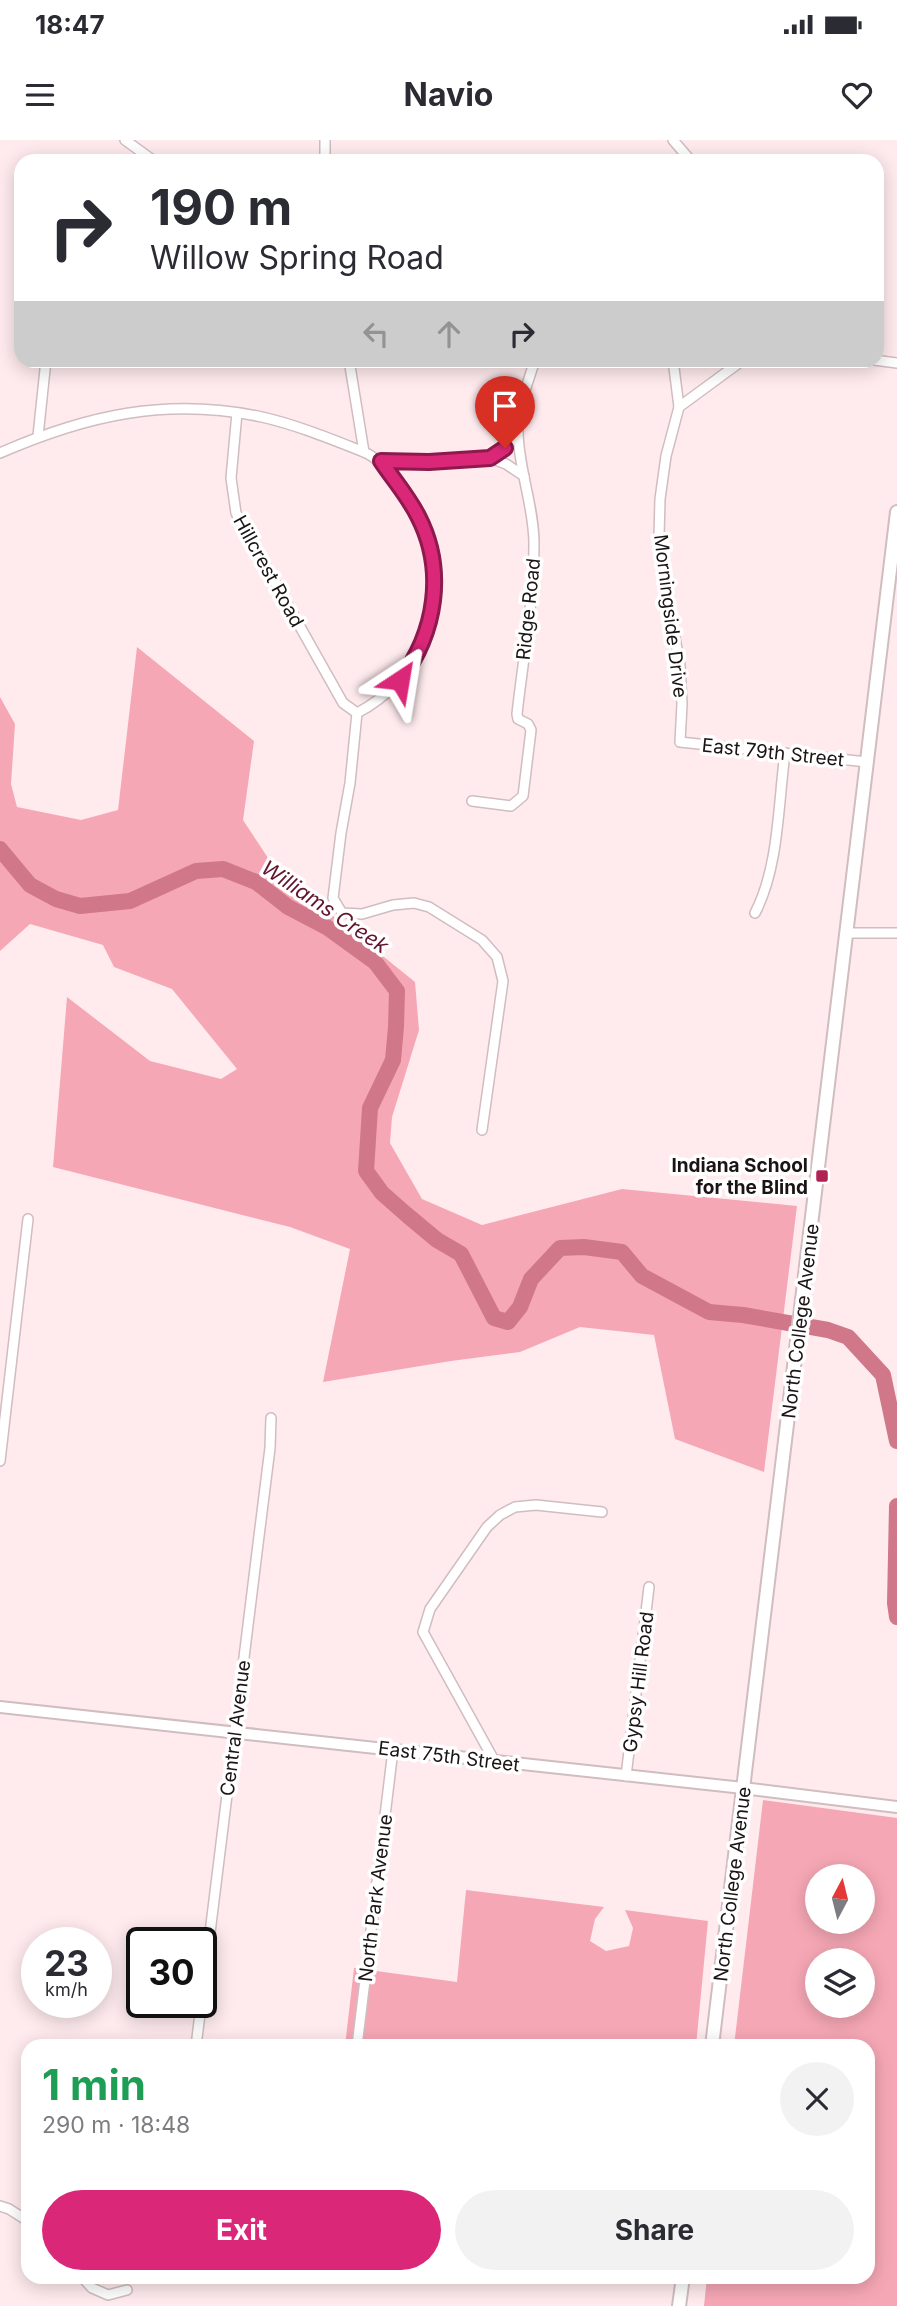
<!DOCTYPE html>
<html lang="en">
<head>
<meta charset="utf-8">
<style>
	:root { --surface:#fff; --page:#f2f2f3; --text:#2b2b33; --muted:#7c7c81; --accent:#db2777 }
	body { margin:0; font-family:Inter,sans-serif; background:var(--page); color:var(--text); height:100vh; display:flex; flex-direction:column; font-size:26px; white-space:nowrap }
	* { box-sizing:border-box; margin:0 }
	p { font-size:23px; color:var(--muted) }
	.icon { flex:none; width:38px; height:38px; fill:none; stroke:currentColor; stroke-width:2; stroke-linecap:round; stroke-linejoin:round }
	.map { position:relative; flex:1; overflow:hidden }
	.panel { position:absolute; left:21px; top:1899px; width:854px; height:245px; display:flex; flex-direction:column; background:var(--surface); border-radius:21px; box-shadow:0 4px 18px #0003 }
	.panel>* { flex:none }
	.hud { position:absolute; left:14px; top:14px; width:870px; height:214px; border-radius:21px; box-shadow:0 4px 18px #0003; background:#fff; color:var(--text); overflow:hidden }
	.needle { width:46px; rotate:7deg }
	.buttons { position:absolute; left:805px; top:1724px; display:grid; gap:14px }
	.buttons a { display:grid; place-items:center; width:70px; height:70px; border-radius:50%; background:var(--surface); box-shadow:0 4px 18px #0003; font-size:35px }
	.speed { position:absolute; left:21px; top:1787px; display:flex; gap:14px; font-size:35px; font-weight:700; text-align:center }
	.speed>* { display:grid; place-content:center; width:91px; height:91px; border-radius:50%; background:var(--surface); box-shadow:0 4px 18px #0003; line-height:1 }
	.speed small { font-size:18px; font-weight:400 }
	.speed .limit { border:4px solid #111; border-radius:10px; background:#fff; color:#111 }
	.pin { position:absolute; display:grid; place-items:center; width:60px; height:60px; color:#fff; margin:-72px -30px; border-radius:50% 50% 50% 0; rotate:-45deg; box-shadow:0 0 7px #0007 }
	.pin .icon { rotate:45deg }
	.me { position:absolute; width:77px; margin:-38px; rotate:33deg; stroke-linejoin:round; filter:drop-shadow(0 0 5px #0008) }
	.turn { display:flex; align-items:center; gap:24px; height:147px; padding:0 21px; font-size:32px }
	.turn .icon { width:91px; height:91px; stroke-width:2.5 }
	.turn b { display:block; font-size:49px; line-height:60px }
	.lanes { display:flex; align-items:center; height:66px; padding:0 21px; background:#0003; justify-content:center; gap:35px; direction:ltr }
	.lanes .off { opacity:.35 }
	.round { display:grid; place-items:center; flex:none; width:74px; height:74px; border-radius:37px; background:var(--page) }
	.summary { display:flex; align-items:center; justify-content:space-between; height:119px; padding:0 21px }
	h1 { font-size:42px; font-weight:700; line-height:52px; color:#1e9e55 }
	.primary-button { display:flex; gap:14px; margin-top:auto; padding:14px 21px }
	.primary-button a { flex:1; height:80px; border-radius:42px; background:var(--accent); color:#fff; font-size:28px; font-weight:700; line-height:80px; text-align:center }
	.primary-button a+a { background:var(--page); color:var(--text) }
	.status { display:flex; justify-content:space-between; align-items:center; height:49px; padding:0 35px; background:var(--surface); direction:ltr }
	.status svg { height:19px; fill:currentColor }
	header { display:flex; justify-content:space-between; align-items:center; height:91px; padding:0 21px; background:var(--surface); font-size:32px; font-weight:700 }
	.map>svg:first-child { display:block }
	.green { fill:#f6a7b5; fill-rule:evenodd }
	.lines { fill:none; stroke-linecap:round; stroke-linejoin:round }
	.river { stroke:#d07889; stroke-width:16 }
	.minor-casing { stroke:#d0bdbf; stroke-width:12 }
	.tertiary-casing { stroke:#d0bdbf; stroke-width:14 }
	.secondary-casing { stroke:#d0bdbf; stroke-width:16 }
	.minor { stroke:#fff; stroke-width:9 }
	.tertiary { stroke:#fff; stroke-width:10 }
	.secondary { stroke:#fff; stroke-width:12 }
	.route-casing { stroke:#8e194d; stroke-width:18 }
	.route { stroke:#db2777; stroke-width:12 }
	.poi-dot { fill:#b12151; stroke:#fff; stroke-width:2.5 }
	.labels { text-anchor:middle; stroke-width:7; stroke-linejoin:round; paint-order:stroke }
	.street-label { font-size:19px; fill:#1a1415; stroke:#fff }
	.poi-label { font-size:19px; font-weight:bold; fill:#1a1415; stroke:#fff; text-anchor:end }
	.water-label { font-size:21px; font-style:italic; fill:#63132c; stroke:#fff }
</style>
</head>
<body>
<div class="status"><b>18:47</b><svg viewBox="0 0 49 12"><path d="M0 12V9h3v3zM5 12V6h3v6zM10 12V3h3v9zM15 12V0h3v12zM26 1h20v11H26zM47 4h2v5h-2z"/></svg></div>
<header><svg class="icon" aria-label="menu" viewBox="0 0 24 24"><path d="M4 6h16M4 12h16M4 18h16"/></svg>Navio<svg class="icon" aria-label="heart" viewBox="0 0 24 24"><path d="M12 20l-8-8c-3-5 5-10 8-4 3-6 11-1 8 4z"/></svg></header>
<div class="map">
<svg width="897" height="2166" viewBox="0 0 897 2166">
	<rect width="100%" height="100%" fill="#ffebee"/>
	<g class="green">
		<polygon points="137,507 254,601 243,680 276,730 415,842 419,890 392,977 390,1003 422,1059 482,1085 622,1049 797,1066 764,1332 675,1299 654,1195 580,1187 520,1212 451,1221 323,1242 350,1109 290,1087 53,1027 67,857 150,921 221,939 237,929 172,849 114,827 103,805 30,784 0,811 0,557 15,584 11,644 17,667 81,680 118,670"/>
		<path d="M763 1660 897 1678V2166H704L707 2137H868V1906H734ZM817 1736H863V1782H817ZM817 1820H863V1866H817Z"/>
		<polygon points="466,1750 604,1767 595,1779 590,1801 606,1811 629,1806 633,1788 625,1770 708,1781 696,1906 345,1906 354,1828 457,1842"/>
	</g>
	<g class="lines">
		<g class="river">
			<polyline points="0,709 30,745 56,759 80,766 130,761 196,731 223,729 256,742 288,767 328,788 375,822 397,851 396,887 393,920 370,968 366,1031 382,1053 407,1075 437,1100 461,1114 494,1178 508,1182 520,1167 531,1139 560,1108 584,1107 622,1112 642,1136 709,1172 743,1175 828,1190 848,1197 883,1235 897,1301"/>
			<polyline points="897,1366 895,1463 897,1477"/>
		</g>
		<defs>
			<g id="minor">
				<polyline points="125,0 154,21"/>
				<polyline points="325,0 325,21"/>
				<polyline points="673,0 691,21"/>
				<path d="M349 220 364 312C382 320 390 334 401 350 412 366 423 383 429 402 447 467 419 542 357 573"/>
				<polyline points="673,220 679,267"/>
				<polyline points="743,220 679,267 666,316 660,359 659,396 664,438 680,525 682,564 680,602 867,622"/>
				<polyline points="874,220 897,223"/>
				<polyline points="237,273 231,338 236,373 343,563 357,573"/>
				<polyline points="38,296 46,220"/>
				<path d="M0 313C87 275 167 257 262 277 297 285 331 299 364 312"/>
				<polyline points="490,318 505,308 518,293"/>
				<polyline points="381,321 429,322 490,318 506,324 524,336"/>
				<polyline points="357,573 350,643 341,693 333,758 342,773 362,774 393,765 414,763 429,767 482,800 497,817 503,841 482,990"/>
				<path d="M472 661 511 666 523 656 531 590 528 584 518 579 517 574C523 519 534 460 534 404 534 366 519 331 518 293 517 270 528 242 535 220"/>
				<path d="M755 773C779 727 778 665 785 613"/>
				<polyline points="846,793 897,793"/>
				<polyline points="0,1321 28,1079"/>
				<polyline points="495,1622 423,1492 430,1469 487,1387 500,1375 515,1367 536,1365 602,1372"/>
				<polyline points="626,1636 649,1447"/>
				<polyline points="197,1898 259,1396 270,1308 271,1278"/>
				<polyline points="357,1906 393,1610"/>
				<polyline points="0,2066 9,2069 28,2081"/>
				<polyline points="82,2137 92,2148 108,2155 127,2150"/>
			</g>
			<polyline id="tertiary" points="0,1567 743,1648 897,1667"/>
			<g id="secondary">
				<polyline points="712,1906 897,372"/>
				<polyline points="679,2166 683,2137"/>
			</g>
		</defs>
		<use href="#minor" class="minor-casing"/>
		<use href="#tertiary" class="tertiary-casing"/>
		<use href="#secondary" class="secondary-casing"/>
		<use href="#minor" class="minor"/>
		<use href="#tertiary" class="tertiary"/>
		<use href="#secondary" class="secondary"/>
	</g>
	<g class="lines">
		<defs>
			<path id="route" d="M400 540C436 493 446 430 418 376 408 356 393 339 381 321L429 322 490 318 505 308"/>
		</defs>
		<use href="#route" class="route-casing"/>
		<use href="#route" class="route"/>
	</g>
	<rect class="poi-dot" x="815" y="1029" width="14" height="14" rx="3.5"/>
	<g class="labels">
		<g class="street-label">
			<text transform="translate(269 431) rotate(61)" y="7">Hillcrest Road</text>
			<text transform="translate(528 469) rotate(-84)" y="7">Ridge Road</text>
			<text transform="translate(671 476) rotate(83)" y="7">Morningside Drive</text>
			<text transform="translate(773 612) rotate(6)" y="7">East 79th Street</text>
			<text transform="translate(800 1181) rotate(-83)" y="7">North College Avenue</text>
			<text transform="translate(638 1542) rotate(-83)" y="7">Gypsy Hill Road</text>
			<text transform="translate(235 1588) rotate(-83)" y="7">Central Avenue</text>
			<text transform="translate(449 1616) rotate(7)" y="7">East 75th Street</text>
			<text transform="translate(732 1744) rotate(-83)" y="7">North College Avenue</text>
			<text transform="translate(375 1758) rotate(-83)" y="7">North Park Avenue</text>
		</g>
		<g class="poi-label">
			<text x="808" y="1032">Indiana School<tspan x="808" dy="22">for the Blind</tspan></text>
		</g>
		<g class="water-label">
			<text transform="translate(325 767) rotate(34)" y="7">Williams Creek</text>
		</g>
	</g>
</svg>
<div class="buttons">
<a><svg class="needle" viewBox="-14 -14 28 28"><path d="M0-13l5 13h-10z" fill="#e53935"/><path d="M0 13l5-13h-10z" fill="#7c7c81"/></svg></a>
<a><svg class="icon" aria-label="layers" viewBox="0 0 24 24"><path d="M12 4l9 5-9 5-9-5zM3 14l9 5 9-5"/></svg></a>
</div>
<div class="speed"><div>23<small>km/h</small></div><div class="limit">30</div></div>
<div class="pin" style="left:505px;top:308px;background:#d93025"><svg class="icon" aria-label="arrive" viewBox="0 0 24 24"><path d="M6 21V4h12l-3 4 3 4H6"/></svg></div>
<svg class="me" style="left:400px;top:540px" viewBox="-20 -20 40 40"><path d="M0-17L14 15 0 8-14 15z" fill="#db2777" stroke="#fff" stroke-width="4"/></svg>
<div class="hud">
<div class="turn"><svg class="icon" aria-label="right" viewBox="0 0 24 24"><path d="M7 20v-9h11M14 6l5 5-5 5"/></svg><div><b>190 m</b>Willow Spring Road</div></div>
<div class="lanes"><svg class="icon off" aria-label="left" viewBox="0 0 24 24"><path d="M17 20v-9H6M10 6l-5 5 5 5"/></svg><svg class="icon off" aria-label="ahead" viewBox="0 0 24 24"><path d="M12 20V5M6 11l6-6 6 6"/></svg><svg class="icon" aria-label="right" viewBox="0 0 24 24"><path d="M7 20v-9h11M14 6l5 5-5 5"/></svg></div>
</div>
<section class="panel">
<div class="summary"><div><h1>1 min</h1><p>290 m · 18:48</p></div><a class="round"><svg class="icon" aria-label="close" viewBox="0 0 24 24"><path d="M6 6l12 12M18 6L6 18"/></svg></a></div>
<div class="primary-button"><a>Exit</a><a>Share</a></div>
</section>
</div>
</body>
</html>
